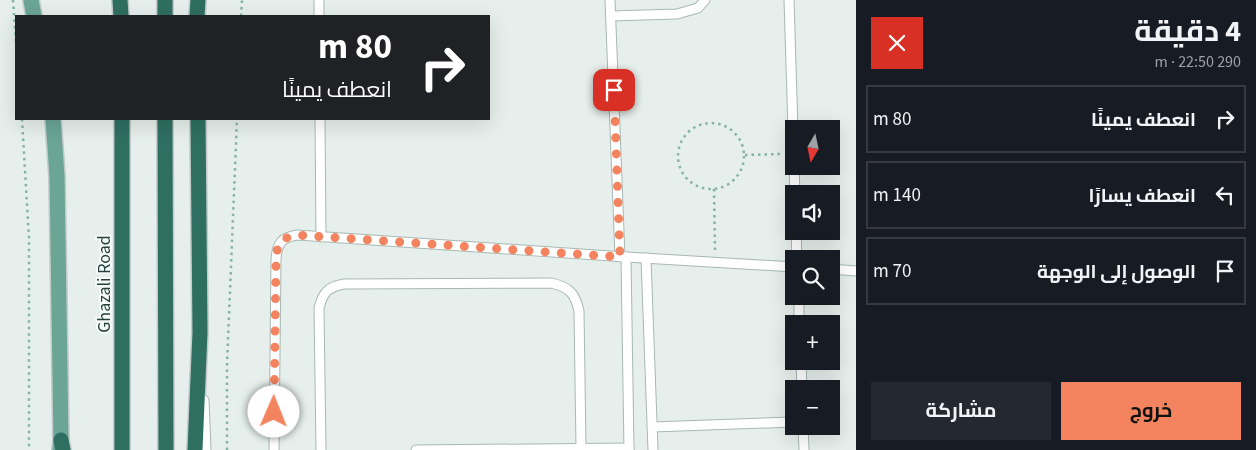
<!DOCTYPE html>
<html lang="ar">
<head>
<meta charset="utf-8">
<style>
	:root { --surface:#171b24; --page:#242831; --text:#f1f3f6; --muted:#9ea1a6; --line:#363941; --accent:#f4845f }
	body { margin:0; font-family:"Source Sans 3",Cairo,sans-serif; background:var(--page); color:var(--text); direction:rtl; height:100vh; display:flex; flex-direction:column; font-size:19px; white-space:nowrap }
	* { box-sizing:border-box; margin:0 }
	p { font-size:16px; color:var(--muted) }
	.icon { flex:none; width:28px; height:28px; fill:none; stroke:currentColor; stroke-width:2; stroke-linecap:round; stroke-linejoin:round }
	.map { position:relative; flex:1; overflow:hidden; direction:ltr }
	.sheet { display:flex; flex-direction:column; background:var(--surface); width:400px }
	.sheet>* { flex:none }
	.guide { position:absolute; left:15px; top:15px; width:475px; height:105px; border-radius:0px; box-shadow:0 5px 20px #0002; direction:rtl; background:#202124; color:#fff; overflow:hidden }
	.needle { width:32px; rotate:189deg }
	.tools { position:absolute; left:785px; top:120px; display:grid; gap:10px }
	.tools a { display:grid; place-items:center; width:55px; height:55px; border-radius:0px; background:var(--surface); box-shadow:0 5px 20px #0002; font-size:25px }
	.pin { position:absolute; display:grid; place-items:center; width:42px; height:42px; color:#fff; margin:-21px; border-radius:10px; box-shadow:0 2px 8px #0006 }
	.me { position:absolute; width:55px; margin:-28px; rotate:1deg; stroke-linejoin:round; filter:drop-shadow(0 0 4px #0008) }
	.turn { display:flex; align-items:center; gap:18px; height:105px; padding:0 15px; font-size:22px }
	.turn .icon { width:65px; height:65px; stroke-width:2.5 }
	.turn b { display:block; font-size:35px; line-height:42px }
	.round { display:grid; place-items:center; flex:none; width:52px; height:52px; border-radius:0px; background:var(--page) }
	.headline { display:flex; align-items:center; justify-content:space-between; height:85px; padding:0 15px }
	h1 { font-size:30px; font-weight:700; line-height:38px }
	.action { display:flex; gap:10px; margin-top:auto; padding:10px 15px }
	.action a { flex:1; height:58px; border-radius:0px; background:var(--accent); color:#111; font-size:20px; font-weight:700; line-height:58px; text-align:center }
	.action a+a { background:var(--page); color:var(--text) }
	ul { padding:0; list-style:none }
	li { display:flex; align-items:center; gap:15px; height:68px; margin:0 10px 8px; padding:0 5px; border:2px solid var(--line); border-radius:0px }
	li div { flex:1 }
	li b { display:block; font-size:19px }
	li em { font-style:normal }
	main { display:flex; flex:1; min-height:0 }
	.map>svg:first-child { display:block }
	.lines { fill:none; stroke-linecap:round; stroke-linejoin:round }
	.lane-casing { stroke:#a8b8b2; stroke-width:11 }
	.primary-casing { stroke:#c2cac8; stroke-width:18 }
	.highway-casing { stroke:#c2cac8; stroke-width:18 }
	.path { stroke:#86b3a5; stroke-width:2.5; stroke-dasharray:2.5 4; stroke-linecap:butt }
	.lane { stroke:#fff; stroke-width:9 }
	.primary { stroke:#6aa596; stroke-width:15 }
	.highway { stroke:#2f6f62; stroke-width:15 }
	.route { stroke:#f4845f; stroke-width:9; stroke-dasharray:0 16.2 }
	.labels { text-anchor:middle; stroke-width:4; stroke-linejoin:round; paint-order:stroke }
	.street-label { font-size:18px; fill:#24423a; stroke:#f7fbf9 }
</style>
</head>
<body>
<main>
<section class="sheet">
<div class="headline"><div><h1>4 دقيقة</h1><p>290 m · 22:50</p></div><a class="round" style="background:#d93025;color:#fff"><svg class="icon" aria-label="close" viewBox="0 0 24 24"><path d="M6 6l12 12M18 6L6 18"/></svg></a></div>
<ul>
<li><svg class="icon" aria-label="right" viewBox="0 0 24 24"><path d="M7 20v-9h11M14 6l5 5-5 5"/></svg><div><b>انعطف يمينًا</b></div><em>80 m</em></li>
<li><svg class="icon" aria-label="left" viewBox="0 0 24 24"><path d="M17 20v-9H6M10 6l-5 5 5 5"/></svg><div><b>انعطف يسارًا</b></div><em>140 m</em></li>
<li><svg class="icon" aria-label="arrive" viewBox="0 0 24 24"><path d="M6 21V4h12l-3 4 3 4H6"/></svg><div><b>الوصول إلى الوجهة</b></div><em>70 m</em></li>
</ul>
<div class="action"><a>خروج</a><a>مشاركة</a></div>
</section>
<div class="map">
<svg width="856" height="450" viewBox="0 0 856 450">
	<rect width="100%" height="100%" fill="#e6efeb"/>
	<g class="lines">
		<defs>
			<g id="lane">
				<polyline points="319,0 319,16"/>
				<polyline points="610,0 620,257"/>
				<polyline points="789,0 795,194"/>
				<polyline points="611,16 677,14 698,8 705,0"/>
				<polyline points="320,119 321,237"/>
				<polyline points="796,231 797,259"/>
				<polyline points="626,257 629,450"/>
				<polyline points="646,258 653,450"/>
				<polyline points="831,269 856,271"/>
				<polyline points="799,296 799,324"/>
				<polyline points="801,361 802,389"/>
				<polyline points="204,400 206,450"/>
				<polyline points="803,426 804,450"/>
				<polyline points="652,427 794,422"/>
				<path d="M274 450 276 260C277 243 281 238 297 235L626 257 794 267"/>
				<path d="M321 450 319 308C323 292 328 287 344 284L551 283C569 287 575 293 579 311L581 448"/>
				<polyline points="416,450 629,448"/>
			</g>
			<g id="primary">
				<polyline points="31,0 34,16"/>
				<polyline points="53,119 57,176 61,440 60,450"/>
			</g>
			<g id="highway">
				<polyline points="120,0 121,16"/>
				<polyline points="165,0 165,16"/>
				<polyline points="197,16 198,0"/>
				<polyline points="165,119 166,450"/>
				<polyline points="61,440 63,450"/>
				<polyline points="122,450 122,119"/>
				<polyline points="195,450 200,332 198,119"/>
			</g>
		</defs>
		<use href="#lane" class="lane-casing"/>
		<use href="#primary" class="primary-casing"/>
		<use href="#highway" class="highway-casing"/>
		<g class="path">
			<polyline points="13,0 16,42"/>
			<polyline points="241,16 242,0"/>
			<polyline points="22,119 29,238 29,450"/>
			<circle cx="711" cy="156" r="33"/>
			<polyline points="745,155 782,154"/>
			<polyline points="714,189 715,251"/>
			<polyline points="227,450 227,365 237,119"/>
		</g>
		<use href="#lane" class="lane"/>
		<use href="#primary" class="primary"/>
		<use href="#highway" class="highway"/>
	</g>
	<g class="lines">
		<path class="route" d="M274 412 276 260C277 243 281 238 297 235L620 257 614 90"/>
	</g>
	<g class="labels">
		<g class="street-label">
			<text transform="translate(104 284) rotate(-90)" y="6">Ghazali Road</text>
		</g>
	</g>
</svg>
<div class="tools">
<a><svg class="needle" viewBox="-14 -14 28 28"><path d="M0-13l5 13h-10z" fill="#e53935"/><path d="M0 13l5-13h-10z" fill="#9ea1a6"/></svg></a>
<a><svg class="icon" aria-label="sound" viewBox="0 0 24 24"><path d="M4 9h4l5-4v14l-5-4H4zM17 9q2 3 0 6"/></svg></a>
<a><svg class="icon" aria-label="search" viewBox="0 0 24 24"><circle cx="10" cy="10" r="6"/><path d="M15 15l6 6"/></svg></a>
<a>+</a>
<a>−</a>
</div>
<div class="pin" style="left:614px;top:90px;background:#d93025"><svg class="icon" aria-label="arrive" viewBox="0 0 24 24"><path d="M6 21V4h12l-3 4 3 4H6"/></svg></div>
<svg class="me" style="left:274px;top:412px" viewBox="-20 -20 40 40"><circle r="19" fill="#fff"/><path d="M0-13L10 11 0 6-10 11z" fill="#f4845f"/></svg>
<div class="guide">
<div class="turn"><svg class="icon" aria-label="right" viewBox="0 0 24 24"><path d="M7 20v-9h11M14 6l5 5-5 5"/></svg><div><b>80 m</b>انعطف يمينًا</div></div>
</div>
</div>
</main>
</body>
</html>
